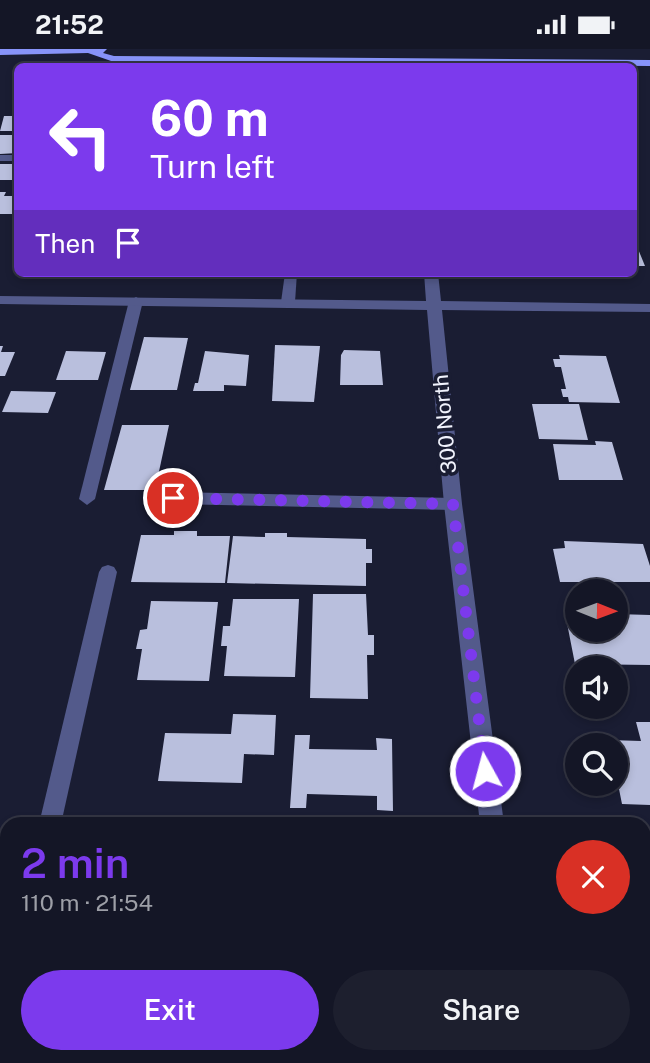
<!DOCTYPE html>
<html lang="en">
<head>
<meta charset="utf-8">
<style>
	:root { --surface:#141626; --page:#1d1f2e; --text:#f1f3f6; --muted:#9d9fa7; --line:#333543; --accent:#7c3aed }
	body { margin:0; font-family:"Public Sans",sans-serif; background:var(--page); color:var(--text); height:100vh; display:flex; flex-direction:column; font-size:26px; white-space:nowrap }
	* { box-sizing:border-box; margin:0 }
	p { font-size:23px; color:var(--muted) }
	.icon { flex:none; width:38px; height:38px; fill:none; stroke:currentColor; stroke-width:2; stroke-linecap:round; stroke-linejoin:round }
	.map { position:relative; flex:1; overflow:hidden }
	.panel { position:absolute; left:0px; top:768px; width:651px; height:247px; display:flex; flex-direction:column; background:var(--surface); border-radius:21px 21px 0 0; box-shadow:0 4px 10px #0003,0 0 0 2px var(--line) }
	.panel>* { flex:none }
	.banner { position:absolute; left:14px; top:14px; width:623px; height:214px; border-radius:10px; box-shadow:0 4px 10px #0003,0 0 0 2px var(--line); background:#7c3aed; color:#fff; overflow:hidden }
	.needle { width:46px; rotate:91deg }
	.controls { position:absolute; left:565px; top:530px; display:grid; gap:14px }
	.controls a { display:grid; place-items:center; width:63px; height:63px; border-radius:50%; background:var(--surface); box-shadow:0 4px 10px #0003,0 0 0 2px var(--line); font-size:35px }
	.pin { position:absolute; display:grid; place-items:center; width:60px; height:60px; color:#fff; margin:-30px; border:4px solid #fff; border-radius:50%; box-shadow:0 2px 7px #0007 }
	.me { position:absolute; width:77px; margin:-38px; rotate:353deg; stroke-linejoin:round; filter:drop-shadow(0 0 5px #0008) }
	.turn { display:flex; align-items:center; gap:24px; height:147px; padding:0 21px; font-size:32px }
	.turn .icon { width:91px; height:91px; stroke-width:2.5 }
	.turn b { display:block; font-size:49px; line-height:60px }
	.then { display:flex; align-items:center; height:66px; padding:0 21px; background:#0003; gap:14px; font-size:26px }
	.round { display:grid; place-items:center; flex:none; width:74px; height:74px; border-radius:37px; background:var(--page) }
	.headline { display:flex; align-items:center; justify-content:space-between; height:119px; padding:0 21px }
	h1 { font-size:42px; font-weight:600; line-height:52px; color:var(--accent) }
	.button { display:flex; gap:14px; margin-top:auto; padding:14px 21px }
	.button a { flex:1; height:80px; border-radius:42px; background:var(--accent); color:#fff; font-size:28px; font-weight:600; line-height:80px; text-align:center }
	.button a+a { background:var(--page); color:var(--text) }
	.status { display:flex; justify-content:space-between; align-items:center; height:49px; padding:0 35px; background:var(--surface); direction:ltr }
	.status svg { height:19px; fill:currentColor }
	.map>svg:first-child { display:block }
	.building { fill:#b9bfdd }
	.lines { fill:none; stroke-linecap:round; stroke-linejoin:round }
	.service { fill:#535a8b; fill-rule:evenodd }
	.minor { fill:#535a8b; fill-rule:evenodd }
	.primary { fill:#8793f9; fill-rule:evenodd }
	.route { stroke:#7c3aed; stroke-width:12; stroke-dasharray:0 21.6 }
	.labels { text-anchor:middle; stroke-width:7; stroke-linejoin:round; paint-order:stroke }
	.street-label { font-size:21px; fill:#f1f3fd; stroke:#1a1d33 }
</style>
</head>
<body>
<div class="status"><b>21:52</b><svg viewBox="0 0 49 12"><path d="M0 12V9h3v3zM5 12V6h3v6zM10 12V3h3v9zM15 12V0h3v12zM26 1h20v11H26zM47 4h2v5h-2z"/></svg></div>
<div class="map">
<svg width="650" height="1014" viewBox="0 0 650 1014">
	<rect width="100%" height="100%" fill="#1a1d33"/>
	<g class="building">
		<polygon points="4,67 18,67 18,82 0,82"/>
		<polygon points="0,86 18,86 18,104 0,105"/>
		<rect x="0" y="115" width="18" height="16"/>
		<polygon points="0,143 6,143 4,147 18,147 18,165 0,165"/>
		<polygon points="634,195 636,195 645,217 634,217"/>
		<polygon points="144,288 188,289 177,341 130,341"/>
		<polygon points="275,296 320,297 314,353 272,352"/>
		<polygon points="0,297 3,297 1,303 15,303 5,327 0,327"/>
		<polygon points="344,301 380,302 383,336 340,336 341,306"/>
		<polygon points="66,302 106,303 98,331 56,331"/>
		<polygon points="205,302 249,306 246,337 224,336 224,342 193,342 195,334 198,334"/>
		<polygon points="559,306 606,307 620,354 569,353 568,348 563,348 561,340 566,340 561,318 555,318 553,310 560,310"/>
		<polygon points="11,342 56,343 48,364 2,363"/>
		<polygon points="532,355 579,355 588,391 539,390"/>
		<polygon points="122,376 169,376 155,441 104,441"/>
		<polygon points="595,392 612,393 623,431 559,431 553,395 596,396"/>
		<polygon points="174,482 197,482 197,487 230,487 225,534 131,533 141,486 174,486"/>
		<polygon points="265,484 287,484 287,488 366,490 366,500 372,500 372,514 366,514 366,537 227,534 233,487 265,488"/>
		<polygon points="564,492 643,495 650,517 650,533 560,533 553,500 565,499"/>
		<polygon points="313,545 366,545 368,586 374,586 374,606 367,606 368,650 310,649"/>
		<polygon points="233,550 299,550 295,628 224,627 227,597 221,597 223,577 230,577"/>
		<polygon points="151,552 218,553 209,632 137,631 142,600 136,600 140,581 147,580"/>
		<polygon points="565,564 578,564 578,581 616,581 616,565 650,566 650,616 575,615"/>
		<polygon points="233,665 276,666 274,706 244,705 242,734 158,732 165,684 231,685"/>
		<polygon points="636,673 650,673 650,756 622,755 616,725 616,696 610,696 609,691 641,692"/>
		<polygon points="295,686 310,686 309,700 377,701 376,689 392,690 393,762 377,761 377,747 307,745 306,759 290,759"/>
	</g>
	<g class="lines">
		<g class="service">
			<rect x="0" y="106" width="18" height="6"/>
			<polygon points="285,224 297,224 295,253 288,257 281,253"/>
			<polygon points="136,248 143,252 95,450 87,456 79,450 129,252"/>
			<polygon points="173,443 453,449 461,455 453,461 173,455 165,449"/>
			<polygon points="108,516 114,518 117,523 61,775 39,775 99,523 102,518"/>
		</g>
		<g class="minor">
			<polygon points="424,224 438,224 441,252 650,255 650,263 442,261 462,455 504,775 480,775 444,455 427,261 0,255 0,247 426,252"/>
			<rect x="0" y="862" width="7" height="26"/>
			<rect x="644" y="871" width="6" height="26"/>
			<polygon points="499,1008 527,1008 528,1014 500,1014"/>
		</g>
		<polygon class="primary" points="0,0 107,0 103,4 114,7 650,11 650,17 114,13 88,4 0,6"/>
	</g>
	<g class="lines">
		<polyline class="route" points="173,449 453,455 485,722"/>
	</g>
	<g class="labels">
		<g class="street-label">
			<text transform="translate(445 375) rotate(-95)" y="7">300 North</text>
		</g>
	</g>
</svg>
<div class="controls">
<a><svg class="needle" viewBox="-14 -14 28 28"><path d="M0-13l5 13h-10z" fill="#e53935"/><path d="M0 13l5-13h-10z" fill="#9d9fa7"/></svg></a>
<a><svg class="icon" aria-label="sound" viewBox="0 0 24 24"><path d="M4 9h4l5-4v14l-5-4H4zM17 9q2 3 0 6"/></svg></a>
<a><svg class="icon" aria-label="search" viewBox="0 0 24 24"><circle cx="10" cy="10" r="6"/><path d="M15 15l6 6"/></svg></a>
</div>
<div class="pin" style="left:173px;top:449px;background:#d93025"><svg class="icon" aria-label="arrive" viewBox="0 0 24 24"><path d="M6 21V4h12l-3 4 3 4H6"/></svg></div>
<svg class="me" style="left:485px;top:722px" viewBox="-20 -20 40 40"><circle r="17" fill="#7c3aed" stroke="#fff" stroke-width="3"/><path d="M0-11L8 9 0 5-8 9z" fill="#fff"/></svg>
<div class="banner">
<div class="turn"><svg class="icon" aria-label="left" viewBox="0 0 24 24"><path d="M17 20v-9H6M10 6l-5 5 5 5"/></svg><div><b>60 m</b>Turn left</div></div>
<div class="then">Then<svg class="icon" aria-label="arrive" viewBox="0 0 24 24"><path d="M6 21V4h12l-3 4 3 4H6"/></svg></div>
</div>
<section class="panel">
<div class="headline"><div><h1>2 min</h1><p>110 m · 21:54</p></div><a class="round" style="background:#d93025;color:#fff"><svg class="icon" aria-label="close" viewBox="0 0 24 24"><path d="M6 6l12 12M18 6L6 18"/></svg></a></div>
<div class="button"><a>Exit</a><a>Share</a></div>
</section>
</div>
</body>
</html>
